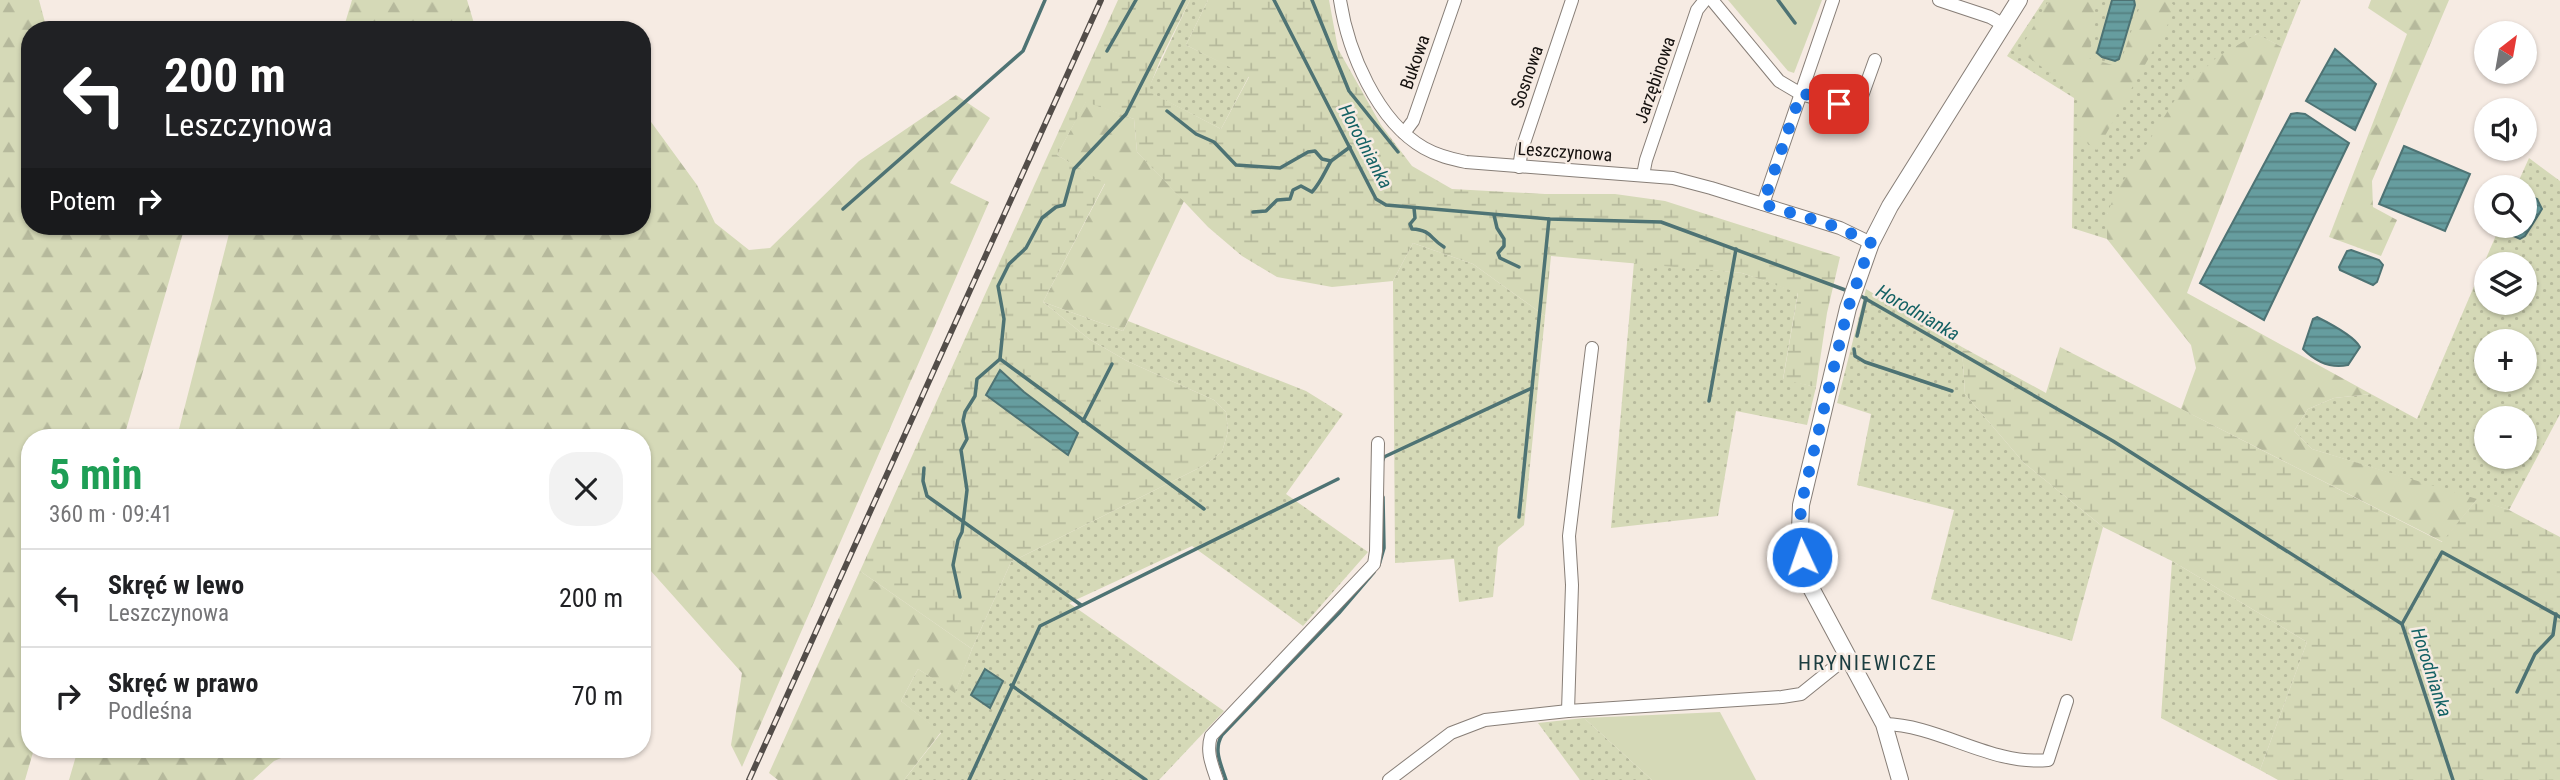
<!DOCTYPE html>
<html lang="pl">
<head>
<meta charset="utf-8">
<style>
	:root { --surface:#fff; --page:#f2f2f2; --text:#202124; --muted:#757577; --line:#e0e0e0 }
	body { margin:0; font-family:"Roboto Condensed",sans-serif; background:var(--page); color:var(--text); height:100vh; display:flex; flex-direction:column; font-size:26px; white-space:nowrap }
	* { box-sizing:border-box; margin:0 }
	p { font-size:23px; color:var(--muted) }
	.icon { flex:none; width:38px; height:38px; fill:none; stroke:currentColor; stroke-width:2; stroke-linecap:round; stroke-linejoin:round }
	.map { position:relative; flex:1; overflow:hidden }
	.drawer { position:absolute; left:21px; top:429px; width:630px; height:329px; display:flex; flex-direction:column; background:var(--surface); border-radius:28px; box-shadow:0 2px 5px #0004 }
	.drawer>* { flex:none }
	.guide { position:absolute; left:21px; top:21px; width:630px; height:214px; border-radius:28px; box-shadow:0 2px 5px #0004; background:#202124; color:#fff; overflow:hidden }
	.needle { width:46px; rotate:31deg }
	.fabs { position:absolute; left:2474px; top:21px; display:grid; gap:14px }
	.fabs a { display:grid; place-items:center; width:63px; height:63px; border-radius:50%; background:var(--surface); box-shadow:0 2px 5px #0004; font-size:35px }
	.pin { position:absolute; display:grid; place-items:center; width:60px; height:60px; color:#fff; margin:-30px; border-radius:14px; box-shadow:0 4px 10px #0006 }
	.me { position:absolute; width:77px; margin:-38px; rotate:357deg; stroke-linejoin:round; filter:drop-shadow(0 0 5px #0008) }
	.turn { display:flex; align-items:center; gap:24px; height:147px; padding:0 28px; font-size:32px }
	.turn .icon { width:91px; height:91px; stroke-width:2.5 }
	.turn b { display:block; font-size:49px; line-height:60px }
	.then { display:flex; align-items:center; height:66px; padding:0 28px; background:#0003; gap:14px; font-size:26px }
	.round { display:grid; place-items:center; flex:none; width:74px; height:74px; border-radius:28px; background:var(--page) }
	.headline { display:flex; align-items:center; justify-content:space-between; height:119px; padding:0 28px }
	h1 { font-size:42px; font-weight:700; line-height:52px; color:#1e9e55 }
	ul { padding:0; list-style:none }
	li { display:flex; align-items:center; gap:21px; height:98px; padding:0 28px; border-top:2px solid var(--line) }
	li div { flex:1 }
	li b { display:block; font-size:26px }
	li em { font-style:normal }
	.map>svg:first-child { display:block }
	.grass { fill:url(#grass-dots); fill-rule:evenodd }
	.forest { fill:url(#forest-firs) }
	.wetland { fill:url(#wetland-marsh) }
	.green { fill:#d5d9b7 }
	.water { fill:url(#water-rules); stroke:#4e7374; stroke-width:2 }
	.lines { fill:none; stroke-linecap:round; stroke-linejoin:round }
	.stream { stroke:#4e7374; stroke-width:3.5 }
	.minor-casing { stroke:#877e77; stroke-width:14 }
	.tertiary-casing { stroke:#877e77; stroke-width:18 }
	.minor { stroke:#fff; stroke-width:12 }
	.tertiary { stroke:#fff; stroke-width:16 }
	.rail-casing { stroke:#534d49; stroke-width:6 }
	.rail { stroke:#f6ebe3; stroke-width:3.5; stroke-dasharray:10; stroke-linecap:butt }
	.route { stroke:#1a73e8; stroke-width:12; stroke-dasharray:0 21.6 }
	.labels { text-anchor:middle; stroke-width:5; stroke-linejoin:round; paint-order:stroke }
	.street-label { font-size:18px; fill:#15110f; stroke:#f6ebe3 }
	.water-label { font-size:19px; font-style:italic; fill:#136164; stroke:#f6ebe3 }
	.quarter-label { font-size:21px; letter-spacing:2px; fill:#1b3d40; stroke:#f6ebe3 }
</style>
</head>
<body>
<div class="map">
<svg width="2560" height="780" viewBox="0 0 2560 780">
	<defs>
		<pattern id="grass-dots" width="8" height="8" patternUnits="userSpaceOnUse" patternTransform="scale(1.75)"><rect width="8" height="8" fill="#d5d9b7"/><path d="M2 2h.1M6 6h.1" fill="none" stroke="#b6b99c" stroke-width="1.8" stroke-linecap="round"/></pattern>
		<pattern id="forest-firs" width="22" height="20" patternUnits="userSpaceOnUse" patternTransform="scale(1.75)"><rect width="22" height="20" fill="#d5d9b7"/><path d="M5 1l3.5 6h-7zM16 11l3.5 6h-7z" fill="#b6b99c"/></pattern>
		<pattern id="wetland-marsh" width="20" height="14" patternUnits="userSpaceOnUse" patternTransform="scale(1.75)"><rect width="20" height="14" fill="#d5d9b7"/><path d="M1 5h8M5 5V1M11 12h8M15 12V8" fill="none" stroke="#b6b99c"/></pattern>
		<pattern id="water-rules" width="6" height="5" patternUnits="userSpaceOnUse" patternTransform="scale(1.75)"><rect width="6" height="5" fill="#669d9f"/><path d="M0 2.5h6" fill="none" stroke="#537f80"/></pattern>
	</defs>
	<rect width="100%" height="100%" fill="#f6ebe3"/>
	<g class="grass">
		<polygon points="1190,0 1208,0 1186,45 1249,76 1221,129 1147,91"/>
		<polygon points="2044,0 2301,0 2282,47 2256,34 2107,214 2107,239 2072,228 2074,98 2007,56"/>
		<path d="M2529 158 2560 181V414L2509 510 2312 449 2294 431 2308 409 2334 398 2371 394 2417 419 2500 226H2525V187H2516ZM2487 264H2525V303H2487ZM2487 341H2525V380H2487ZM2487 418H2525V457H2487Z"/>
		<polygon points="1413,243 1473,264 1545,316 1524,525 1498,547 1493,597 1459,602 1454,559 1395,563 1393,281"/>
		<polygon points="1634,262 1742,273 1798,292 1783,379 1816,387 1807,425 1736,411 1718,516 1611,528"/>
		<polygon points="1866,289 1962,347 1965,394 2024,463 2103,527 2072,641 1931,599 1954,510 1857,485 1871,414 1837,403"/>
		<polygon points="1043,302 1123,331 1128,321 1306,391 1343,414 1286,494 1368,552 1303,626 1192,546 1069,603 1224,711 1159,780 904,780 941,733 901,701 918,669 955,692 972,649 1011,562 1203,466 1222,452 1228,431 1226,412 1214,400 1127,361 1089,339"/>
		<polygon points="2172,561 2307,642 2260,770 2161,718"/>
		<polygon points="1584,718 1652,780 1580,780 1538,723"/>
	</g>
	<g class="forest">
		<polygon points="0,0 39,0 47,30 30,30 30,226 185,226 124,437 30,438 30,749 34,749 25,780 0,780"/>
		<polygon points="352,0 467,0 476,30 343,30"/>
		<polygon points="2049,0 2096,0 2089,58 2119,67 2142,0 2168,0 2177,8 2097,150 2081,139 2079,93 2019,51"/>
		<polygon points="2371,0 2449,0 2372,181 2373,207 2397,220 2381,256 2329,237 2407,34 2368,8"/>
		<polygon points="2257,34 2282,47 2187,293 2371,394 2334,398 2308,409 2294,431 2312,449 2477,499 2443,542 2181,409 2196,368 2191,345 2107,239 2107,214 2116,192 2180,92 2217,57"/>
		<polygon points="956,95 990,118 950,183 989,202 742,767 731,745 742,673 642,561 642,438 177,437 231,226 642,226 642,115 646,115 697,185 715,223 749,250 770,248 859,161"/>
		<polygon points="1086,101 1134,119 1137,152 1184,201 1123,331 1043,302 1105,184 1057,155"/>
		<polygon points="860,571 972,649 955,693 918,669 901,701 941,732 904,780 778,780 769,773"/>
		<polygon points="78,749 303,749 274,761 253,780 69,780"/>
	</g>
	<g class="wetland">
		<polygon points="1118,0 1190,0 1161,58 1148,91 1221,129 1249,77 1186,45 1208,0 1329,0 1338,49 1381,125 1412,166 1452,189 1545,194 1615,194 1665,201 1840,257 1827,313 1816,387 1783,380 1798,293 1742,273 1551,256 1545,316 1473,264 1413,243 1393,281 1332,287 1277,277 1242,256 1208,227 1137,152 1134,119 1086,102 1057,155 1105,183 1043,302 1089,339 1127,361 1214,400 1226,412 1228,431 1222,452 1203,466 1011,562 972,649 860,571"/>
		<polygon points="1962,347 2046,393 2060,347 2442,542 2477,499 2509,510 2560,537 2560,780 2278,780 2260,770 2307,642 2172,561 2103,527 2024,463 1965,394"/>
	</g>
	<g class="green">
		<polygon points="1728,0 1822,0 1794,73 1788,71"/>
		<polygon points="1720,712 1756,780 1652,780 1584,718"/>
	</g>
	<g class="water">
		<polygon points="2112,0 2134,0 2135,5 2119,59 2115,61 2102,57 2097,53"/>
		<polygon points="2335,49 2376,84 2355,130 2306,101"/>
		<polygon points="2297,113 2305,114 2349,143 2264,320 2200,283 2291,114"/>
		<polygon points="2404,146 2470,174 2445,231 2379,204"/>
		<polygon points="2525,194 2537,199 2542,209 2525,236 2520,239 2502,231 2498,226 2525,226"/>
		<polygon points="2351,250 2379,260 2383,265 2377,282 2373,285 2340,270 2339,267 2347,251"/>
		<path d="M2317 317C2329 323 2354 336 2360 347L2348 365C2330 369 2316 362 2303 349L2313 319Z"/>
		<polygon points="1000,370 1024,392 1078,433 1068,455 986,395"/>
		<polygon points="985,669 1003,681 990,708 971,695"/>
	</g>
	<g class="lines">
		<g class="stream">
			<polyline points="1274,0 1376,199 1386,205 1549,219 1661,222 1848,291"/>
			<polyline points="1312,0 1349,91 1398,152"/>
			<polyline points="1778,0 1795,23"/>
			<polyline points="1107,51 1136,0"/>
			<polyline points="1167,111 1196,134 1214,142 1236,165 1280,168 1308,152 1315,151 1322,159 1331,161 1350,147"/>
			<path d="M1414 208 1415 218 1410 224 1412 229C1432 230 1429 238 1444 247"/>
			<polyline points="843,209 1023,51 1045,0"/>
			<path d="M1253 212 1266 211 1277 200 1290 199 1293 190 1301 186 1312 192C1321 182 1324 173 1331 161"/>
			<polyline points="1494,215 1497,228 1504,239 1504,246 1498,253 1500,258 1519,267"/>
			<polyline points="1859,295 2113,441 2402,624 2453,780"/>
			<polyline points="1857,336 1866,298"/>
			<polyline points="1854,349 1855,356 1865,362 1952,391"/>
			<polyline points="1000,359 1204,509"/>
			<polyline points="1709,401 1736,249"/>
			<polyline points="1083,421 1112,364"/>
			<polyline points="1382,462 1384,457 1532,388"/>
			<polyline points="924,468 923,481 927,496 1081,605"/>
			<polyline points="1519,517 1549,219"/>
			<polyline points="1379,565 1384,548 1383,497"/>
			<polyline points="960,597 953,565 958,540 962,532 967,490 961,450 967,439 963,421 965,412 975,396 977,379 1000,359 1004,319 998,286 1009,264 1026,248 1042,218 1056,207 1064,205 1074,169 1126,114 1184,0"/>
			<polyline points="2402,624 2442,552 2560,617"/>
			<polyline points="1011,685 1146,780"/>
			<polyline points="2517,692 2535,654 2553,635 2556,614"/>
			<polyline points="969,780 1040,626 1338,479"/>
			<path d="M1226 780C1221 764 1213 750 1222 735L1339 613 1374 572"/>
		</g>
		<defs>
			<g id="minor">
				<path d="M1340 0C1348 52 1377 121 1424 148 1438 156 1451 159 1466 162L1673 178 1711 188 1840 228 1871 243"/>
				<polyline points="1712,0 1779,81 1801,94 1857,110 1875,60"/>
				<polyline points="1939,0 1990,17 2004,25"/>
				<polyline points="1404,133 1413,121 1455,0"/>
				<polyline points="1519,167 1522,149 1572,0"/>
				<polyline points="1643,175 1646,160 1697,10 1705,0"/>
				<polyline points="1763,204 1833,0"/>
				<polyline points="1568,711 1572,585 1569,536 1592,348"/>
				<path d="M1884 724C1940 725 1991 766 2048 760L2067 701"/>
				<path d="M1217 780C1212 765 1206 752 1211 736L1374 564 1376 551 1378 443"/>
				<polyline points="1389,780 1451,733 1485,720 1568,711 1782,697 1801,694 1847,657"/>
			</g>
			<polyline id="tertiary" points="1900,780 1884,724 1811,588 1802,557 1800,529 1801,505 1848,308 1871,243 1890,206 2019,0"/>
		</defs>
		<use href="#minor" class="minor-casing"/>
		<use href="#tertiary" class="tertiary-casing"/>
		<use href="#minor" class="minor"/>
		<use href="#tertiary" class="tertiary"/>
		<defs>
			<polyline id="rail" points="749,780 1101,0"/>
		</defs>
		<use href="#rail" class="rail-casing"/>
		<use href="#rail" class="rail"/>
	</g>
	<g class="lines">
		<polyline class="route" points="1802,557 1800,529 1801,505 1848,308 1871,243 1840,228 1763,204 1801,93 1839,104"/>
	</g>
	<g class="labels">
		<g class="street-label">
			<text transform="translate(1415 62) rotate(-71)" y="6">Bukowa</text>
			<text transform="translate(1527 77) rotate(-71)" y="6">Sosnowa</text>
			<text transform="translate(1655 80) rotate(-71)" y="6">Jarzębinowa</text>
			<text transform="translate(1565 152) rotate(4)" y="6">Leszczynowa</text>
		</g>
		<g class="water-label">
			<text transform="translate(1366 146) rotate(62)" y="7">Horodnianka</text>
			<text transform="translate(1918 312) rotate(30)" y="7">Horodnianka</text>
			<text transform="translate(2432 672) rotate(72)" y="7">Horodnianka</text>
		</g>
		<g class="quarter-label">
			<text x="1868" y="670">HRYNIEWICZE</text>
		</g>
	</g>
</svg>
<div class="fabs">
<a><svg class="needle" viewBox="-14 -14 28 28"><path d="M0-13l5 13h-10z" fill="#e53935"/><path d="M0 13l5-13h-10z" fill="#757577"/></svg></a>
<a><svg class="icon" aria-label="sound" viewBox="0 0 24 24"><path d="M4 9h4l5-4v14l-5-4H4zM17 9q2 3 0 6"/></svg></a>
<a><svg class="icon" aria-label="search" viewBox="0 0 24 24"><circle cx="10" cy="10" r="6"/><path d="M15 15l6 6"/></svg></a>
<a><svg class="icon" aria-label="layers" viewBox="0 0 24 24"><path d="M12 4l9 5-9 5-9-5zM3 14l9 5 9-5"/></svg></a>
<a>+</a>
<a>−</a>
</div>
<div class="pin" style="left:1839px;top:104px;background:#d93025"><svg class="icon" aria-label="arrive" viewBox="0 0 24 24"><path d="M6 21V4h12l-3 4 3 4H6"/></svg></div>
<svg class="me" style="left:1802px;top:557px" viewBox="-20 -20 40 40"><circle r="17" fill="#1a73e8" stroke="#fff" stroke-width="3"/><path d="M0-11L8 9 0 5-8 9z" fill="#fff"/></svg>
<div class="guide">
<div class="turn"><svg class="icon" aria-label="left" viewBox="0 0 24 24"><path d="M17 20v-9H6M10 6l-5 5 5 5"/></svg><div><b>200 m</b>Leszczynowa</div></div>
<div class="then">Potem<svg class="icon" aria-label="right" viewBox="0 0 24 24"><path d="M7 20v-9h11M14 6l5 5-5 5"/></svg></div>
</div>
<section class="drawer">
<div class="headline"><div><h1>5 min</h1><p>360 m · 09:41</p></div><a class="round"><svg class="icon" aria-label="close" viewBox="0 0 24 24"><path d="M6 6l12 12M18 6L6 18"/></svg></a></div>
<ul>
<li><svg class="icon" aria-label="left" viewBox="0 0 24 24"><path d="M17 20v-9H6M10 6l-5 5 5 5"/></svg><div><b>Skręć w lewo</b><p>Leszczynowa</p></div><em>200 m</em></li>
<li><svg class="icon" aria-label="right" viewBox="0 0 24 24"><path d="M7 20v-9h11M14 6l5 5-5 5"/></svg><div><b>Skręć w prawo</b><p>Podleśna</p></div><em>70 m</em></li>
</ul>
</section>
</div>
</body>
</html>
